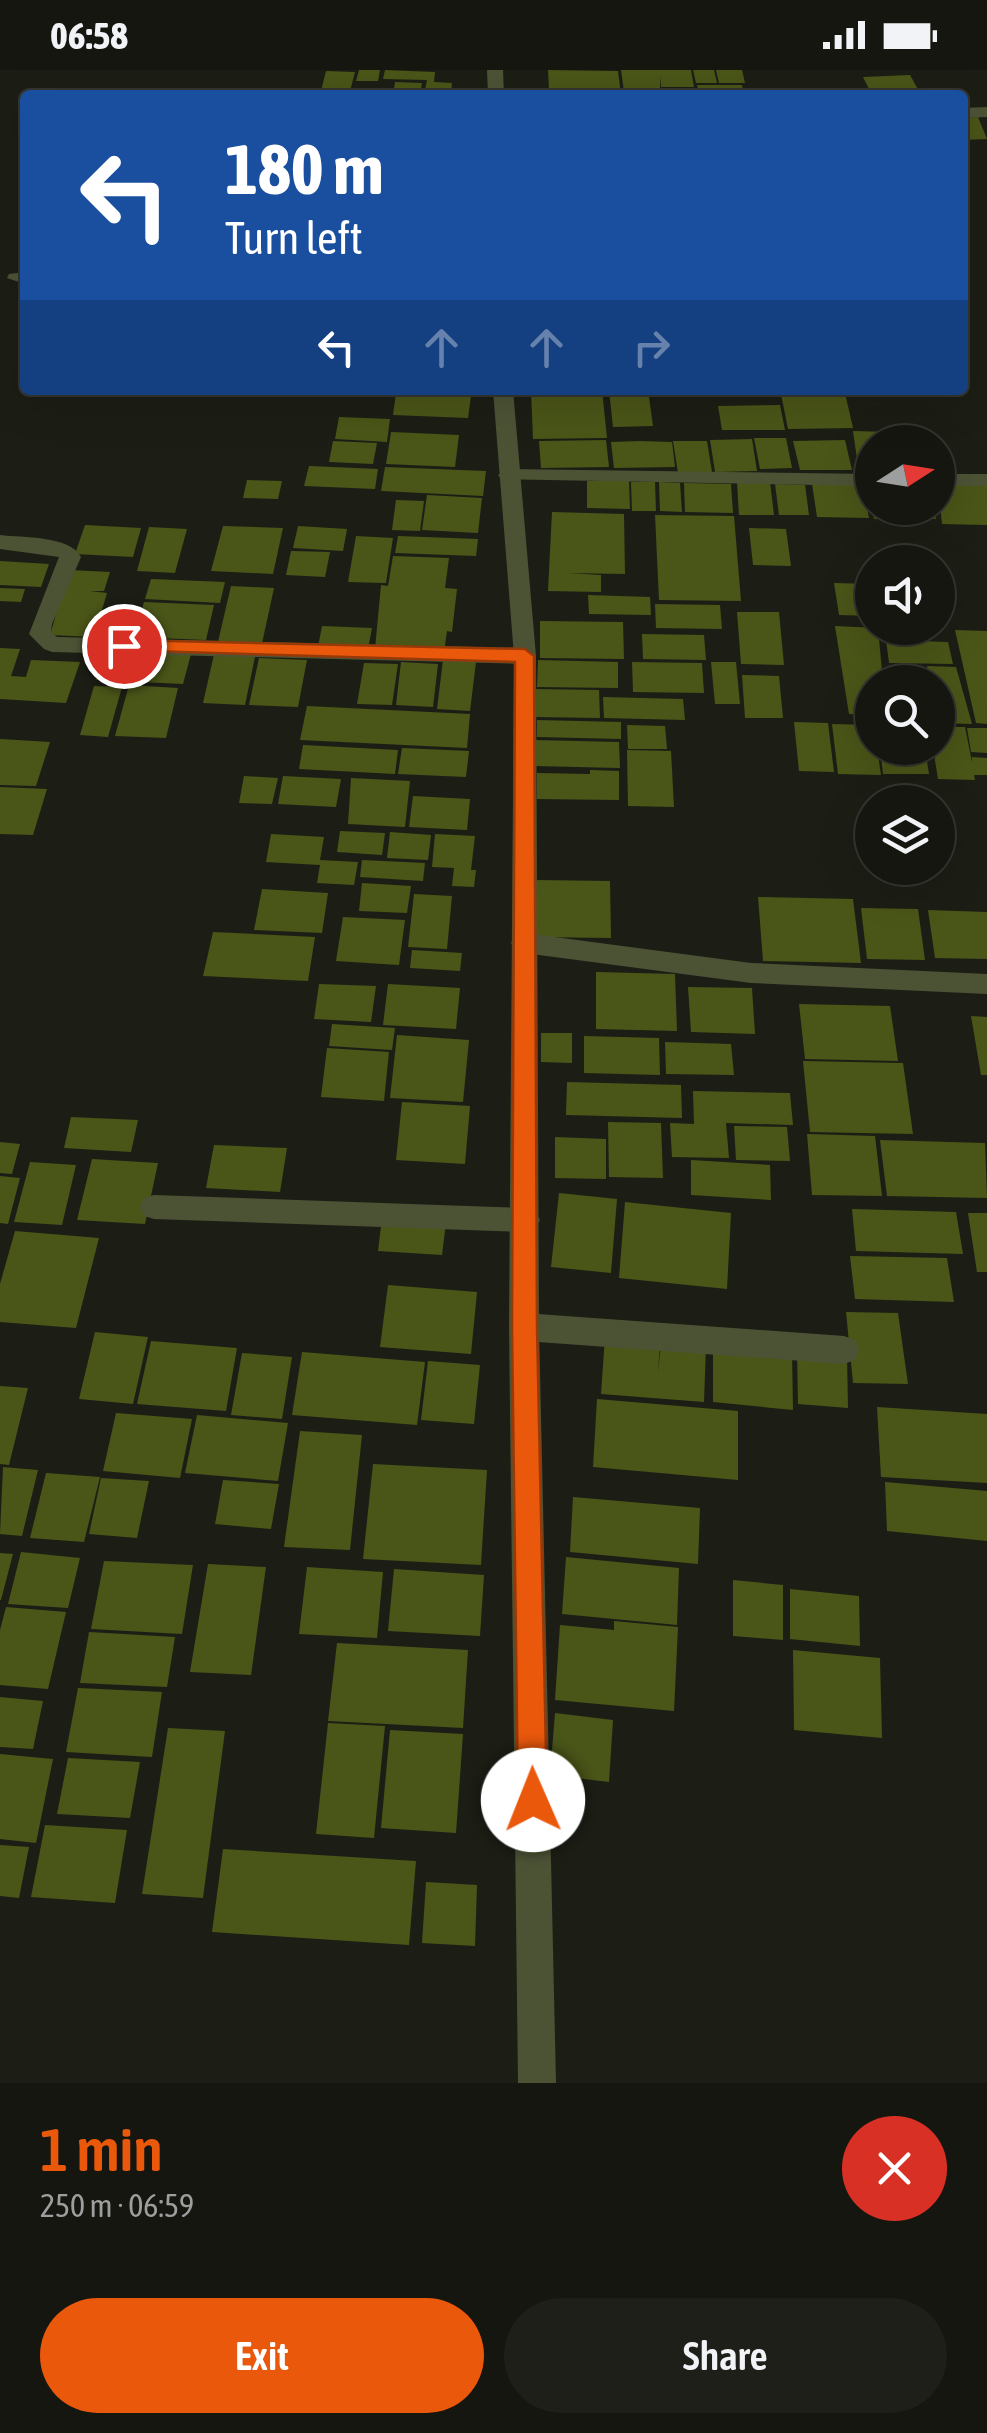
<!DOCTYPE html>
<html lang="en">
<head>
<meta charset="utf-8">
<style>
	:root { --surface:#151610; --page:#1e1f19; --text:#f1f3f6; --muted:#9d9f9f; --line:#343530; --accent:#ea580c }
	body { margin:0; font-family:"Asap Condensed",sans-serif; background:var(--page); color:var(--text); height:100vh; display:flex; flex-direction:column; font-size:38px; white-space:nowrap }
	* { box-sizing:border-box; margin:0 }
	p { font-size:32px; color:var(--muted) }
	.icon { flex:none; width:55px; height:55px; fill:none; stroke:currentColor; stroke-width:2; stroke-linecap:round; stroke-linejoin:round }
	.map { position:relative; height:2013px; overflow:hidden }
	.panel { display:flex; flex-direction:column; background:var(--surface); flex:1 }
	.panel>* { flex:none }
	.banner { position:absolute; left:20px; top:20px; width:948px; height:305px; border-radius:10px; box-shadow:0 10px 40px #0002,0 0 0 2px var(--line); background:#1a4fa0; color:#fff; overflow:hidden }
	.needle { width:65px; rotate:78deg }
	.fabs { position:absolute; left:855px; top:355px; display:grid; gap:20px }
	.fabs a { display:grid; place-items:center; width:100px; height:100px; border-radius:50%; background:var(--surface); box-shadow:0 10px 40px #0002,0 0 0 2px var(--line); font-size:50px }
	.pin { position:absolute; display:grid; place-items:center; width:85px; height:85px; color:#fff; margin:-42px; border:5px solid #fff; border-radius:50%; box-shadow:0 2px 10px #0007 }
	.me { position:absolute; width:110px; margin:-55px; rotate:359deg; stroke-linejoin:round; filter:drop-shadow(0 0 8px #0008) }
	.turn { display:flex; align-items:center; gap:35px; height:210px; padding:0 40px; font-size:45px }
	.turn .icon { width:130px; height:130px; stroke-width:2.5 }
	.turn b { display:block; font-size:70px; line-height:85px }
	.lanes { display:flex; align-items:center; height:95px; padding:0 40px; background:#0003; justify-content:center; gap:50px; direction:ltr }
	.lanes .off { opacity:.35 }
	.round { display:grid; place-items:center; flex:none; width:105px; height:105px; border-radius:52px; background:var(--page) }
	.overview { display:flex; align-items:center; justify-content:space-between; height:170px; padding:0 40px }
	h1 { font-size:60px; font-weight:600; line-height:75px; color:var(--accent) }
	.action { display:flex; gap:20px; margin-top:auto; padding:20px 40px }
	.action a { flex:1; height:115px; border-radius:60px; background:var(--accent); color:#fff; font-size:40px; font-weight:600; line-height:115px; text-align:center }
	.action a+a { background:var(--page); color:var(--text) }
	.status { display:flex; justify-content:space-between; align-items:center; height:70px; padding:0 50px; background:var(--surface); direction:ltr }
	.status svg { height:28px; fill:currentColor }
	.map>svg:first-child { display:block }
	.building { fill:#4a5518 }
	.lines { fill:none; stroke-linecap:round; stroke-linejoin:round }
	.minor { fill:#4c5335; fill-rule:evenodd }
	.tertiary { fill:#4c5335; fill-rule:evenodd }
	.route { fill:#ea580c; stroke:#983908; stroke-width:2.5 }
</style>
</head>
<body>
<div class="status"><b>06:58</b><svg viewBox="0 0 49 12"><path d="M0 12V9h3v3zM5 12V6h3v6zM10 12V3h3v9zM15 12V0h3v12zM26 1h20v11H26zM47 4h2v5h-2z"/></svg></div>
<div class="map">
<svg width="987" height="2013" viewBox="0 0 987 2013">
	<rect width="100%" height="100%" fill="#1c1e15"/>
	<g class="building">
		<polygon points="359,0 380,0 378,11 356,11"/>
		<polygon points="385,0 435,2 434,12 452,13 451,25 424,25 427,10 383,9"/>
		<polygon points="548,0 618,1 621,25 558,25 558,20 549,20"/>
		<polygon points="621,0 691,0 694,17 661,17 660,6 660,21 624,22"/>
		<polygon points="693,0 714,0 717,13 696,13"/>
		<polygon points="716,0 742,0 745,13 719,13"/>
		<polygon points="326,1 355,2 349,25 320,25"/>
		<polygon points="910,5 921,25 872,25 863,7"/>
		<polygon points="395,12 422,13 420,25 393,25"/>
		<polygon points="697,15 742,15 744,25 699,25"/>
		<polygon points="978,47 987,69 962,70 962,48"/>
		<polygon points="531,320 602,320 607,368 533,369"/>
		<polygon points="609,320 648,320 653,356 613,357"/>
		<polygon points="396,323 471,326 468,348 393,345"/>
		<polygon points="845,323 853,358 788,359 781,324"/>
		<polygon points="780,335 785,360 722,360 718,336"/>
		<polygon points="339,347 390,349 387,372 335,369"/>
		<polygon points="853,361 891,362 893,372 872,372 872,403 859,403"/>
		<polygon points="391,362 459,365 455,397 386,394"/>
		<polygon points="754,368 786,368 792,398 760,399"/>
		<polygon points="752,369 757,401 715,402 710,370"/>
		<polygon points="606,370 609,397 541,398 539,371"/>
		<polygon points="845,370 852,400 800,400 793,371"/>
		<polygon points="333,371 377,373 373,394 329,392"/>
		<polygon points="640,371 672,372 675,397 614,398 611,372"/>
		<polygon points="673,371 707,371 712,402 678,403"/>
		<polygon points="309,396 378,399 375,419 304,416"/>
		<polygon points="385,397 486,401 483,426 381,421"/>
		<polygon points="247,410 282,411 278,429 243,428"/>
		<polygon points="587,411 629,411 630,439 587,438"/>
		<polygon points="631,412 655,412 656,441 632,441"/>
		<polygon points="659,412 680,413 682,442 660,441"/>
		<polygon points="737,412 770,412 774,445 739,445"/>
		<polygon points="684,413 731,414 733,443 685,442"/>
		<polygon points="775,414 805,415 809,445 779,445"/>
		<polygon points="812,414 863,415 869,448 817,447"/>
		<polygon points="938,415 987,416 987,455 942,454"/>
		<polygon points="427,425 482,428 478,463 422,460"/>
		<polygon points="396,430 424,431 420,461 392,460"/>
		<polygon points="872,438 900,438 902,450 874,449"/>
		<polygon points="906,438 934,438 936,449 908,448"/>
		<polygon points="552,442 624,444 625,504 567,503 601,505 601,522 548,521"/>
		<polygon points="655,445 734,446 741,531 659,530"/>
		<polygon points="85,455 141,458 133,487 75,484"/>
		<polygon points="223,456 283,458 273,504 211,501"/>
		<polygon points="298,456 347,459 343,481 293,478"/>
		<polygon points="149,457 187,459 175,503 137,501"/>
		<polygon points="749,458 786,459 791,496 753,495"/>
		<polygon points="356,466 393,468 386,513 348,512"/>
		<polygon points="398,466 478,469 476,486 395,483"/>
		<polygon points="291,481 330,482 325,507 286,505"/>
		<polygon points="393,486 449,488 445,518 457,519 452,562 447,561 444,582 375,579 381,515 388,516"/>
		<polygon points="0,491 49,494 41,517 0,515"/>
		<polygon points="69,500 110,502 104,521 90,521 107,523 94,567 50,565"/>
		<polygon points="151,509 225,512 220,533 145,529"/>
		<polygon points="834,513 872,514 872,546 839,545"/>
		<polygon points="231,516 274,518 261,578 217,576"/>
		<polygon points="0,518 25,519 21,532 0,531"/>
		<polygon points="588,525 650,527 651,545 589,544"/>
		<polygon points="144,532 214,535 206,570 134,567"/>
		<polygon points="655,534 720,535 722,559 656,558"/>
		<polygon points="737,542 779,542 784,595 741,594"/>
		<polygon points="540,551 623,552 624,589 540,588"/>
		<polygon points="322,556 372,558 368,579 318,577"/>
		<polygon points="835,556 878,558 883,612 872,612 872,645 849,644"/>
		<polygon points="955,560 987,561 987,654 976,653"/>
		<polygon points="642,564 704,565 706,590 643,589"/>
		<polygon points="886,570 948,572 953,594 889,593"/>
		<polygon points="0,578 20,579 11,606 26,607 31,590 80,592 66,633 0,629"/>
		<polygon points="106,578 141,580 132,612 96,610"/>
		<polygon points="215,580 256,582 245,635 203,633"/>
		<polygon points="148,582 191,584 183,614 140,612"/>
		<polygon points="259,588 307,590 298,637 249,635"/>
		<polygon points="443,590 476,592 470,641 437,639"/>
		<polygon points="538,590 618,592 618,618 537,617"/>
		<polygon points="401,592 438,594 433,637 396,635"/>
		<polygon points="632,592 702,593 704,623 633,622"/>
		<polygon points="711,592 736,592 740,634 715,634"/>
		<polygon points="364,593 398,594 392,635 357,634"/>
		<polygon points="927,596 956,597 972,654 939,653 938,612 930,612"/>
		<polygon points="742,605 779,606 783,648 745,648"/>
		<polygon points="129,615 178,618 166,668 115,666"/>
		<polygon points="94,616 122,617 108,667 80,665"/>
		<polygon points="535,619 599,620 600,648 535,647"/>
		<polygon points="603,627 683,629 685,650 604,648"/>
		<polygon points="307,636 470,644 467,678 300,670"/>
		<polygon points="537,650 621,652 621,669 537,667"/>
		<polygon points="794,652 828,653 834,702 799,701"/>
		<polygon points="832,654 872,655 872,678 877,678 881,705 838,704"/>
		<polygon points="627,655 665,656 667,679 628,679"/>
		<polygon points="938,657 965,657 972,692 972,687 987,688 987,705 974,705 975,710 938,709 933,678 938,678"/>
		<polygon points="967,658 987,658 987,683 971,682"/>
		<polygon points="0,669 50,672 36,716 0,715"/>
		<polygon points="535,670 619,672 620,698 535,696"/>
		<polygon points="303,675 398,680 395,704 299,699"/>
		<polygon points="402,678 469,681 466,707 398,704"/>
		<polygon points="880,678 925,678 929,704 883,704"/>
		<polygon points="627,680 671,681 674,737 628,736"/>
		<polygon points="590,700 619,701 619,730 537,729 537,703 590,704"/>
		<polygon points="244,706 278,708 272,734 239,733"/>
		<polygon points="283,706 341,709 336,737 278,734"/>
		<polygon points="351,708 410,711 405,757 348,754"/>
		<polygon points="0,717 47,719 33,765 0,764"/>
		<polygon points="413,726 470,729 467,760 409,757"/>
		<polygon points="340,761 385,763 382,785 337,782"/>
		<polygon points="390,762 431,765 428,790 387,788"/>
		<polygon points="271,764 324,767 320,790 358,792 354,815 317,813 320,795 266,792"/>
		<polygon points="435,764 475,766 471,800 476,800 474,817 452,816 454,798 432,797"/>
		<polygon points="362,790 425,793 423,811 360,807"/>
		<polygon points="534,810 610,811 611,868 533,867"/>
		<polygon points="362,813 411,816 407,843 359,841"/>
		<polygon points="262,819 328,823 322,863 254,860"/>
		<polygon points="414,824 452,826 447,879 408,877"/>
		<polygon points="758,827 853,829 861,893 763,891"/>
		<polygon points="861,838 918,839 925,890 867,889"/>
		<polygon points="928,840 987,842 987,889 935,888"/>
		<polygon points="343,847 405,850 399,895 336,891"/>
		<polygon points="213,862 315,867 308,911 203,906"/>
		<polygon points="412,880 462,883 460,901 410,898"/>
		<polygon points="596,902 675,904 677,961 596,959"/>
		<polygon points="319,914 376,916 371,952 314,949"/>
		<polygon points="388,914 460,918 456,959 383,955"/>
		<polygon points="688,917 752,918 755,964 691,962"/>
		<polygon points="799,934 890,936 898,991 805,989"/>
		<polygon points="971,946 987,947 987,1005 981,1005"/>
		<polygon points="332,954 395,958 392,980 329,976"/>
		<polygon points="541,963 572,963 572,993 541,992"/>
		<polygon points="397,965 469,970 463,1032 390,1028"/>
		<polygon points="584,966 659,968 660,1005 584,1003"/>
		<polygon points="665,972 731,974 734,1005 666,1004"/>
		<polygon points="327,978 389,982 384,1031 321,1027"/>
		<polygon points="803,991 903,993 913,1064 810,1062"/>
		<polygon points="567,1012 681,1015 682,1048 566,1045"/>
		<polygon points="693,1021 790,1023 793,1055 726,1053 729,1088 672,1087 670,1053 694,1054"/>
		<polygon points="402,1032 470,1036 465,1094 396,1090"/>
		<polygon points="71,1047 138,1050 131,1082 64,1078"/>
		<polygon points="608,1052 661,1053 663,1108 609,1107"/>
		<polygon points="734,1056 787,1057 790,1091 736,1090"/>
		<polygon points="807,1064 875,1066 882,1126 812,1125"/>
		<polygon points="555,1067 606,1069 606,1109 555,1108"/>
		<polygon points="880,1070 985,1073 987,1128 887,1126"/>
		<polygon points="0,1072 20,1074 12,1104 0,1103"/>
		<polygon points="214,1075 287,1078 280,1122 206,1118"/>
		<polygon points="92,1089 158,1093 145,1154 77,1150"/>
		<polygon points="691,1090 770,1095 771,1130 691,1125"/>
		<polygon points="30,1092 76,1095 62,1155 14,1152"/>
		<polygon points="0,1106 20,1108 8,1154 0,1153"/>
		<polygon points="559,1123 617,1129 611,1203 551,1197"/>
		<polygon points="625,1132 731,1143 727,1219 619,1208"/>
		<polygon points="852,1139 956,1142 963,1184 856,1181"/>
		<polygon points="968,1143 987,1143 987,1202 977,1202"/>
		<polygon points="382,1148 446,1152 442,1185 378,1181"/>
		<polygon points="15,1161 99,1168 76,1258 0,1252 0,1214"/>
		<polygon points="850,1186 947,1188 954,1232 855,1229"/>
		<polygon points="388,1215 477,1222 471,1284 380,1277"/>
		<polygon points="846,1242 898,1243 908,1314 853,1313"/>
		<polygon points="95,1262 148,1267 133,1334 79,1329"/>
		<polygon points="605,1267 660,1272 658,1303 661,1272 706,1276 704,1332 601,1324"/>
		<polygon points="151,1271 237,1278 226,1341 137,1334"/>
		<polygon points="713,1277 792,1283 793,1340 713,1332"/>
		<polygon points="302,1282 425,1292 417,1355 292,1345"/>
		<polygon points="797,1282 847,1286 848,1338 798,1334"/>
		<polygon points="242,1283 292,1287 282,1349 231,1345"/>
		<polygon points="428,1291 480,1295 474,1354 421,1350"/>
		<polygon points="0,1316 28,1318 9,1395 0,1394"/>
		<polygon points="597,1329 738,1341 738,1410 593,1397"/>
		<polygon points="877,1337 987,1344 987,1413 881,1407"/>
		<polygon points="116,1343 192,1349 180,1408 103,1401"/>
		<polygon points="197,1345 288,1353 278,1411 185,1403"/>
		<polygon points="300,1361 362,1365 350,1480 284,1477"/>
		<polygon points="373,1394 487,1400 481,1495 363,1489"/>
		<polygon points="3,1397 38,1400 22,1466 0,1464"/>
		<polygon points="46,1403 100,1407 84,1472 30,1468"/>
		<polygon points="101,1408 149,1411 137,1468 89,1464"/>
		<polygon points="223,1410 279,1414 271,1459 215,1454"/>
		<polygon points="885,1412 987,1421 987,1471 887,1461"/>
		<polygon points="573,1427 700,1438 698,1494 570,1482"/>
		<polygon points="21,1482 80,1488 68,1538 8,1534"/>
		<polygon points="0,1483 13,1484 1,1530 0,1530"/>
		<polygon points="566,1487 679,1498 677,1555 562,1544"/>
		<polygon points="104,1491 193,1495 182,1564 91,1559"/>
		<polygon points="208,1494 266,1497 251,1605 190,1602"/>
		<polygon points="307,1497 383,1502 377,1568 299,1564"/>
		<polygon points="394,1499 484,1505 480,1566 388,1561"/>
		<polygon points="733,1510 783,1515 783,1570 733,1566"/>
		<polygon points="790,1519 859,1526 860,1576 790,1569"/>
		<polygon points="6,1537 66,1542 48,1619 0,1615 0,1560"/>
		<polygon points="614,1551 678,1557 674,1641 555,1630 560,1555 614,1560"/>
		<polygon points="89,1562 175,1567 167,1617 80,1613"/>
		<polygon points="337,1573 468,1580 463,1658 328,1651"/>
		<polygon points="793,1580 880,1588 882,1668 794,1660"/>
		<polygon points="78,1618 162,1622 152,1687 66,1682"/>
		<polygon points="0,1627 43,1631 33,1679 0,1677"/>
		<polygon points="555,1643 613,1650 609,1712 550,1705"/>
		<polygon points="328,1653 385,1656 374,1768 316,1764"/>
		<polygon points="168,1658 225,1661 203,1828 142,1824"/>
		<polygon points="390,1660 463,1664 456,1763 381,1758"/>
		<polygon points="0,1684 53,1689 36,1773 0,1769"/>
		<polygon points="68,1688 140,1692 130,1748 57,1744"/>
		<polygon points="45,1755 127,1760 115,1833 31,1827"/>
		<polygon points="0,1775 29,1777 19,1828 0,1826"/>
		<polygon points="223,1779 416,1791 409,1875 212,1862"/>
		<polygon points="426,1812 477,1815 475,1876 422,1873"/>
	</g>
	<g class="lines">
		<g class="minor">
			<polygon points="987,37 987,47 962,48 962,38"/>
			<polygon points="25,202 25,214 7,208 9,204"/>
			<polygon points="508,399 872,404 872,416 501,409 498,405"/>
			<rect x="938" y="404" width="49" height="12"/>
			<path d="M0 465C23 468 69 465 81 487L52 554 51 562 57 567 525 578 536 586 525 594 52 582 44 579 29 564 59 487 0 479Z"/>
			<polygon points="524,863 751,893 987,904 987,924 751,913 524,883 515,880 511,873 515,866"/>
			<polygon points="154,1125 525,1138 535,1141 540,1150 535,1159 525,1162 154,1149 144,1146 140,1137 144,1128"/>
			<polygon points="524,1243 844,1266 855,1270 859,1280 855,1290 844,1294 524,1271 513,1267 509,1257 513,1247"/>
		</g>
		<g class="tertiary">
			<polygon points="487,0 503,0 504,25 488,25"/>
			<polygon points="493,320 513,320 536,586 539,1257 556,2013 518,2013 509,1257 514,586"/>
		</g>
	</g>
	<polygon class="route" points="124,570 525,579 534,586 537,1257 547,1730 543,1740 533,1744 522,1740 518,1730 512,1257 515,592 117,580 115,576"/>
</svg>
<div class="fabs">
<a><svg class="needle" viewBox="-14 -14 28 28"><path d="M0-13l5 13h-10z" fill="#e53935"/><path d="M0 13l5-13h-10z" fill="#9d9f9f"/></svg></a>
<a><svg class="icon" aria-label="sound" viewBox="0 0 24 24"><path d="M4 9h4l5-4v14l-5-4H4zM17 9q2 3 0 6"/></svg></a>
<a><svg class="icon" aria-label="search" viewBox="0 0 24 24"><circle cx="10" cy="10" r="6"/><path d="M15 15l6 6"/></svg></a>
<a><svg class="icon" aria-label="layers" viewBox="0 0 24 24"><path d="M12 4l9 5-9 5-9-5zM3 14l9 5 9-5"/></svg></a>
</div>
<div class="pin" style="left:124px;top:576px;background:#d93025"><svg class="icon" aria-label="arrive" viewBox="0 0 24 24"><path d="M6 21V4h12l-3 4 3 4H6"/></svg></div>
<svg class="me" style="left:533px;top:1730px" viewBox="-20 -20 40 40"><circle r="19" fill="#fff"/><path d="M0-13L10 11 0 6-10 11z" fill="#ea580c"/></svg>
<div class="banner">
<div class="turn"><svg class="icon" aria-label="left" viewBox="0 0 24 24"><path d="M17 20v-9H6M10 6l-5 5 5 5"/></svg><div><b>180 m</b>Turn left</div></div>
<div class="lanes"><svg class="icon" aria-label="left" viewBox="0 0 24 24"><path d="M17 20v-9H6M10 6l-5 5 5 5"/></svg><svg class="icon off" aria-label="ahead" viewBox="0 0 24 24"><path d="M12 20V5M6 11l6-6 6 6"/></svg><svg class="icon off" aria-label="ahead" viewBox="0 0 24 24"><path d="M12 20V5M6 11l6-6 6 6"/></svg><svg class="icon off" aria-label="right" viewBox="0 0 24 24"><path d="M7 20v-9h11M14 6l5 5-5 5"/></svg></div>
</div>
</div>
<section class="panel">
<div class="overview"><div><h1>1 min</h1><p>250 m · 06:59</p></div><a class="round" style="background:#d93025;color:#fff"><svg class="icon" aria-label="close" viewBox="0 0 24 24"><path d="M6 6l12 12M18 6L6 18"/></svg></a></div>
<div class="action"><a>Exit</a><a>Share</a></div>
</section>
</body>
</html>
